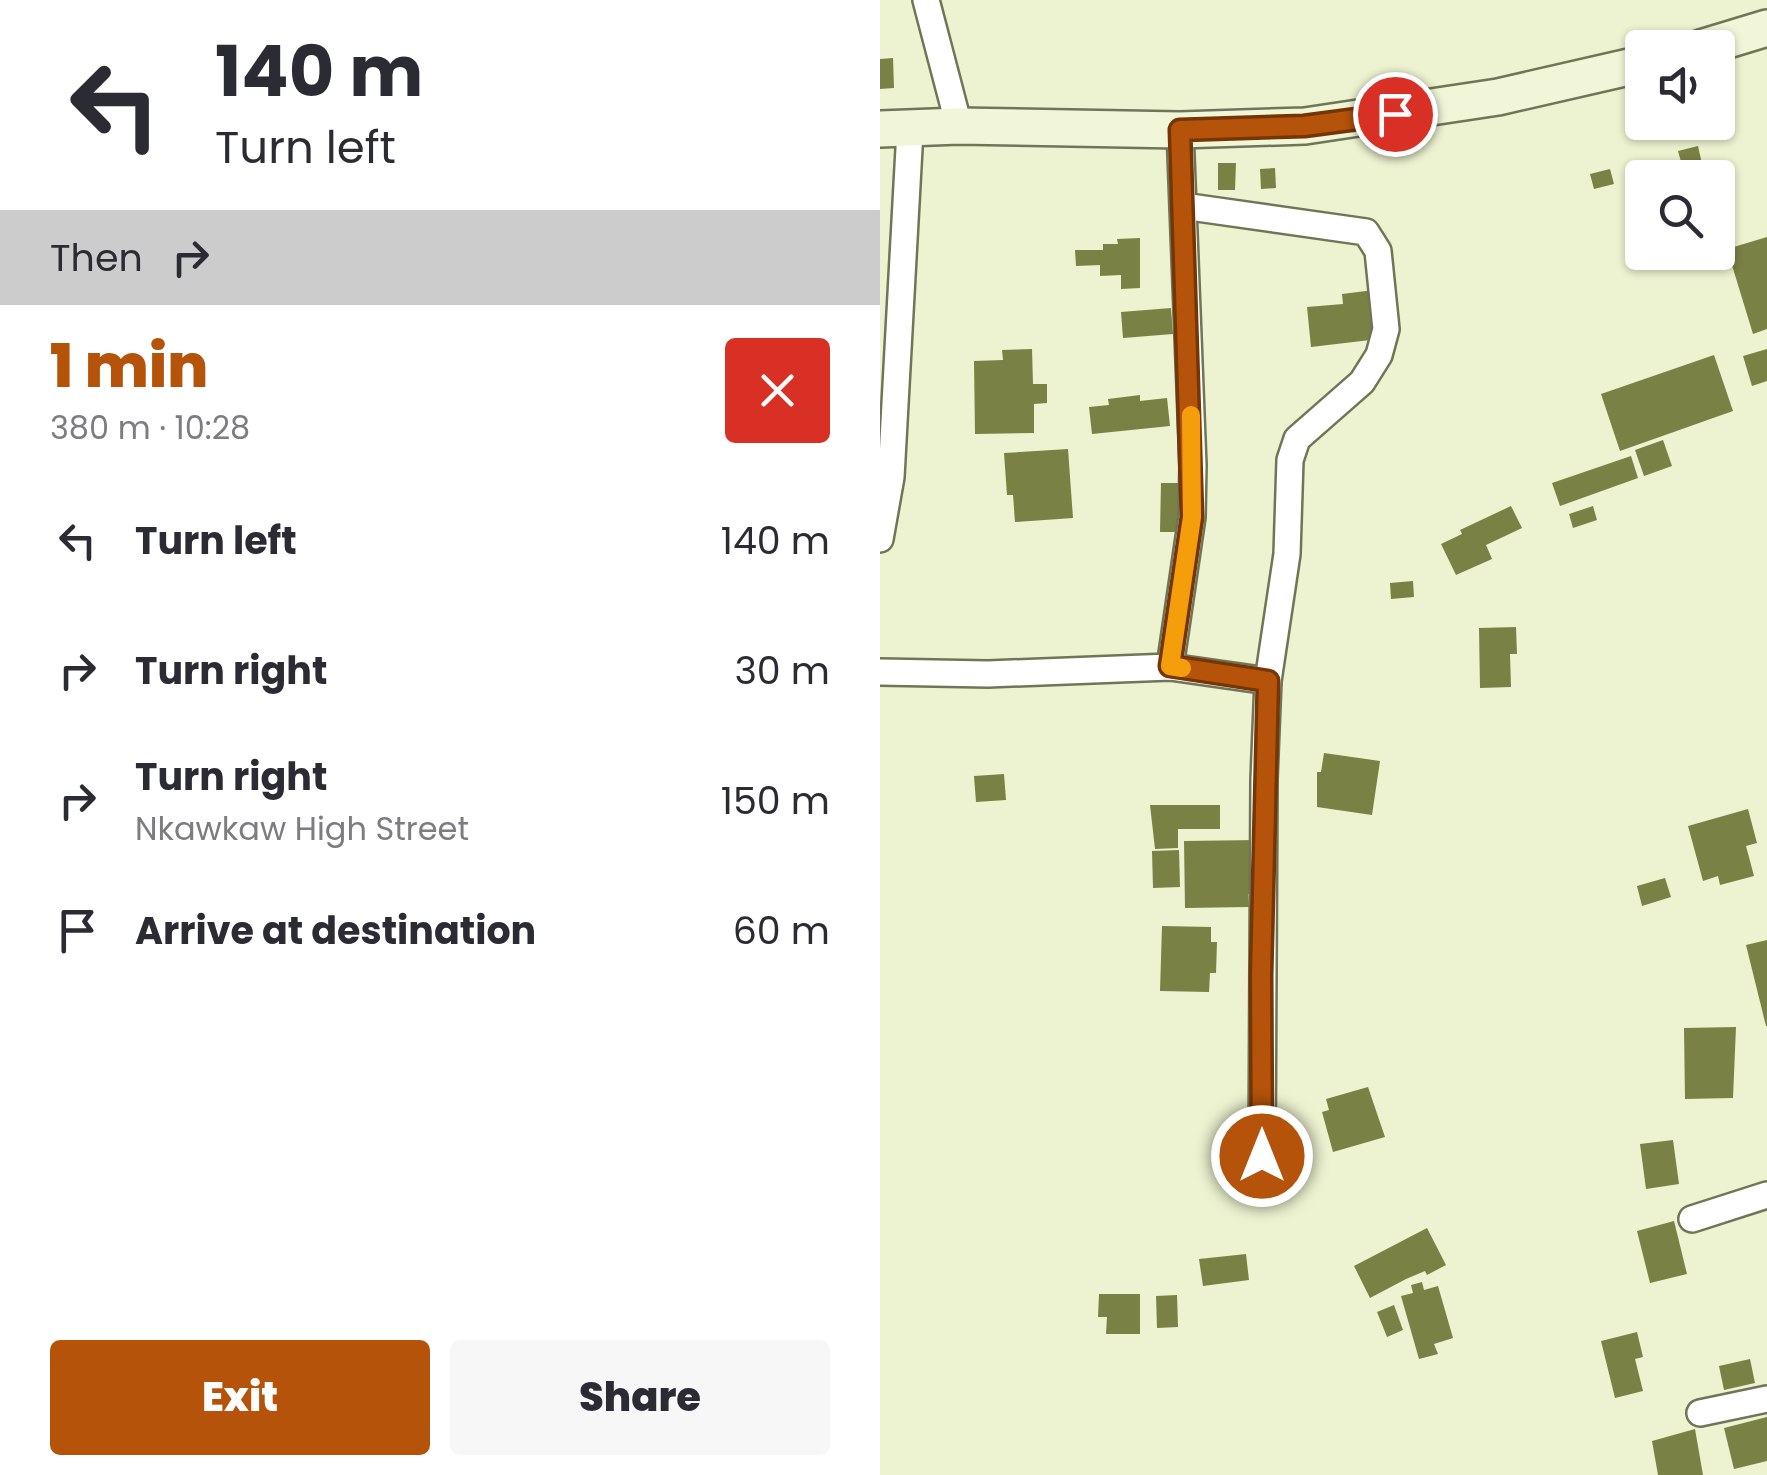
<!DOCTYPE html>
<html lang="en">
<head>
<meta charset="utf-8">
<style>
	:root { --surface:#fff; --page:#f7f7f7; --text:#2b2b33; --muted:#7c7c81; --accent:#b45309 }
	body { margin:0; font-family:Poppins,sans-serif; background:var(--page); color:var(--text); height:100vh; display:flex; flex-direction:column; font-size:38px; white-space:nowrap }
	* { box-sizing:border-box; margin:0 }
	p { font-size:32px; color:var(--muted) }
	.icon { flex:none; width:55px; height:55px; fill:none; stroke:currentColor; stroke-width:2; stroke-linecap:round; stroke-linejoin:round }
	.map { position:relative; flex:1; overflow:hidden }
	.side { display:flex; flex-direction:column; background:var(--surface); width:880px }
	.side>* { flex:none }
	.hud { background:#fff; color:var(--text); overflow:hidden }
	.controls { position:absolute; left:745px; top:30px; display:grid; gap:20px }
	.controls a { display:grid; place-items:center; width:110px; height:110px; border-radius:10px; background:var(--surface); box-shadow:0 2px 8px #0004; font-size:50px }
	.pin { position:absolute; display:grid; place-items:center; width:85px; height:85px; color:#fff; margin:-42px; border:5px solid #fff; border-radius:50%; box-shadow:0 2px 10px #0007 }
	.me { position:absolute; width:110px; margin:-55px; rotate:0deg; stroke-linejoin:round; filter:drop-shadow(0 0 8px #0008) }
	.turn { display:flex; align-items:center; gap:35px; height:210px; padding:0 50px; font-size:45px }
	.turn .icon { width:130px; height:130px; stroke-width:2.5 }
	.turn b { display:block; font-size:70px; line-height:85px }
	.then { display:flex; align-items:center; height:95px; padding:0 50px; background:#0003; gap:20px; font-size:38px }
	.round { display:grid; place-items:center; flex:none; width:105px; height:105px; border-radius:10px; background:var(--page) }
	.overview { display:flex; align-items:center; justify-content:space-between; height:170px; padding:0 50px }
	h1 { font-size:60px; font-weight:800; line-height:75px; color:var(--accent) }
	.cta { display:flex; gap:20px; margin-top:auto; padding:20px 50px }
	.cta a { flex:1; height:115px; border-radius:10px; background:var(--accent); color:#fff; font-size:40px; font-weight:800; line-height:115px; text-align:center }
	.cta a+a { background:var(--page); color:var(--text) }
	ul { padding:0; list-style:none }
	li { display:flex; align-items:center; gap:30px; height:130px; padding:0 50px }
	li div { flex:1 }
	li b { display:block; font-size:38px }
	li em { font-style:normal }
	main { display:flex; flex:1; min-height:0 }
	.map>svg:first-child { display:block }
	.building { fill:#7a8144 }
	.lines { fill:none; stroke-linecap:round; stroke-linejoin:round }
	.street-casing { stroke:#717557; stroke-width:30 }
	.secondary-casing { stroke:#717557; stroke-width:40 }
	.street { stroke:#fff; stroke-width:25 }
	.secondary { stroke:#f2f6d9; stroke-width:35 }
	.route-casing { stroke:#753606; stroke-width:25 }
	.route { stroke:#b45309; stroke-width:18 }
	.slow { stroke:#f59e0b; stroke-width:18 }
</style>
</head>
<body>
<main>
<section class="side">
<div class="hud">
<div class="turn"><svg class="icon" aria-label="left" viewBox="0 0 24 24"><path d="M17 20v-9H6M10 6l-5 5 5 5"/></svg><div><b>140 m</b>Turn left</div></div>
<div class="then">Then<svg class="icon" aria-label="right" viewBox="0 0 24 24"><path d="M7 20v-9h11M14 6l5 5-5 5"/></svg></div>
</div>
<div class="overview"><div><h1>1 min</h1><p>380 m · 10:28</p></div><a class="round" style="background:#d93025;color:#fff"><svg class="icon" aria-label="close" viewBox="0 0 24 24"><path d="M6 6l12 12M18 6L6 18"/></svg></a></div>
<ul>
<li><svg class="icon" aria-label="left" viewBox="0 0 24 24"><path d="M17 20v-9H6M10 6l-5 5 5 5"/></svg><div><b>Turn left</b></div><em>140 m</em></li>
<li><svg class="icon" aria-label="right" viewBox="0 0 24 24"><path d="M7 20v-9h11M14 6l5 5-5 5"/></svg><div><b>Turn right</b></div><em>30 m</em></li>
<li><svg class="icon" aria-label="right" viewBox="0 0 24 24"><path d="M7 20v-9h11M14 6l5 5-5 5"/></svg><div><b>Turn right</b><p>Nkawkaw High Street</p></div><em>150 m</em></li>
<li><svg class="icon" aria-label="arrive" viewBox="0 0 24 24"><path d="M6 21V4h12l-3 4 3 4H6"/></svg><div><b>Arrive at destination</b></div><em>60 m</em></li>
</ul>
<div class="cta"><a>Exit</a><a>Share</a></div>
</section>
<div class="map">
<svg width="887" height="1475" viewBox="0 0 887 1475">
	<rect width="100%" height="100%" fill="#edf2d0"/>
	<g class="building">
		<polygon points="13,58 14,88 0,89 0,59"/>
		<polygon points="818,146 822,164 803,169 798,151"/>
		<polygon points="338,163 356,163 355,190 338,190"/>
		<polygon points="395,168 396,188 381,189 380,169"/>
		<polygon points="730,169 734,184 714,189 710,174"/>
		<polygon points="887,237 887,329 873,334 847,249"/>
		<polygon points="260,238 260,288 241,289 241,275 220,276 220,265 196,266 195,250 223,250 223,244 238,244 237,239"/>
		<polygon points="494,290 499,339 431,347 427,307 463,304 462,294"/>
		<polygon points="291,308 293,334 243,338 241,312"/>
		<polygon points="152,349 153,384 167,384 167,403 154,404 154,433 95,434 94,361 123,360 122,350"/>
		<polygon points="887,349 887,381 872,386 863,356"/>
		<polygon points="834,355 853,411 740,451 721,394"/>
		<polygon points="260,395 260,401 287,398 290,426 212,434 209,407 229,405 228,399"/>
		<polygon points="783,440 792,466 764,476 755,450"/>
		<polygon points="188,449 193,518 135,522 133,495 127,495 124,453"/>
		<polygon points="751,456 758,478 680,506 672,483"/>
		<polygon points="281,483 304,483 303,532 280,532"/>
		<polygon points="631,506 642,528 606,545 612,559 576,575 561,544 582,534 580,530"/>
		<polygon points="713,506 717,520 693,528 689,514"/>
		<polygon points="533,581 534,597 511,599 510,583"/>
		<polygon points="636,627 637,654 630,654 631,687 600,688 599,628"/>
		<polygon points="444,753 500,761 492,815 437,807 437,772 441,772"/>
		<polygon points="124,774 126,800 96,802 94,776"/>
		<polygon points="270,805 340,805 340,829 298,829 298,848 275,849"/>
		<polygon points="868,809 877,843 866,846 874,876 840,885 838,876 823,881 808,826"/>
		<polygon points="378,840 378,893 368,894 369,907 305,908 304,841"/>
		<polygon points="299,850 300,887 273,888 272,851"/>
		<polygon points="785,878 791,897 762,906 757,886"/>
		<polygon points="282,926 331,927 331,942 337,942 336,973 330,973 329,992 280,991"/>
		<polygon points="887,940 887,1026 886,1026 866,945"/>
		<polygon points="856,1027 853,1098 805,1099 804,1028"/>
		<polygon points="488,1087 505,1137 453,1152 442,1112 449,1110 446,1099"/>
		<polygon points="793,1140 799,1184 766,1189 760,1144"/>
		<polygon points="794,1221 807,1274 770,1283 757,1231"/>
		<polygon points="547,1228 566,1265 547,1275 545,1271 526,1279 490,1298 474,1266"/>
		<polygon points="366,1254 369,1280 323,1286 319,1259"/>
		<polygon points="542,1282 544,1290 558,1286 573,1338 554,1344 558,1354 539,1359 521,1296 533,1293 531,1285"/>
		<polygon points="219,1294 260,1294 260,1334 226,1334 227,1317 218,1317"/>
		<polygon points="297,1295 298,1327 277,1328 276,1296"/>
		<polygon points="514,1305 523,1330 507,1337 497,1312"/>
		<polygon points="757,1332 763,1357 755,1359 763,1391 735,1398 721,1341"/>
		<polygon points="870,1359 875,1383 844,1390 839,1366"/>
		<polygon points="887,1417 887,1461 854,1469 844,1428"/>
		<polygon points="815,1429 823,1475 778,1475 772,1441"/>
	</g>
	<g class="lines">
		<defs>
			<g id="street">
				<polyline points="46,0 79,126"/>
				<polyline points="303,206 486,232 498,251 506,329 499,355 482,382 417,439 410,460 407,554 388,681 384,779 382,1156"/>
				<polyline points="0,539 11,477 30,130"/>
				<polyline points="290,667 312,517 313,465 300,130"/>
				<polyline points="0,672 108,674 290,667 388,681"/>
				<polyline points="812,1219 887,1195"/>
				<polyline points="820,1413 887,1399"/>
			</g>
			<g id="secondary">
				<polyline points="821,48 887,28"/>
				<polyline points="0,129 79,126 300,130 425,126 618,97 762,64"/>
			</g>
		</defs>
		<use href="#street" class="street-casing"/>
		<use href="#secondary" class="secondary-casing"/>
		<use href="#street" class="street"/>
		<use href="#secondary" class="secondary"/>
	</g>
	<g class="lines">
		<defs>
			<polyline id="route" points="382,1156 381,976 388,681 290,666 312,517 300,130 424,126 515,114"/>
		</defs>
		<use href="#route" class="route-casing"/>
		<use href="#route" class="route"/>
		<polyline class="slow" points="302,668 290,666 312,517 311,415"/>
	</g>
</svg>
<div class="controls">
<a><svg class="icon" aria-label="sound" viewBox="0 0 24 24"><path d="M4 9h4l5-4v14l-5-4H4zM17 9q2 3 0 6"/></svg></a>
<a><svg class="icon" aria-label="search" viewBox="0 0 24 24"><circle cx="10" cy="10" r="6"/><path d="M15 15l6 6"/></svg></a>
</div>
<div class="pin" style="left:515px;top:114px;background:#d93025"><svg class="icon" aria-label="arrive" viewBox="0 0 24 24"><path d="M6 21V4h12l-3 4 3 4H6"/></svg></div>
<svg class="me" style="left:382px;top:1156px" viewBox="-20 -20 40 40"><circle r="17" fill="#b45309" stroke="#fff" stroke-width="3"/><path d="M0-11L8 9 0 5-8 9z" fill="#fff"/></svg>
</div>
</main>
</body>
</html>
